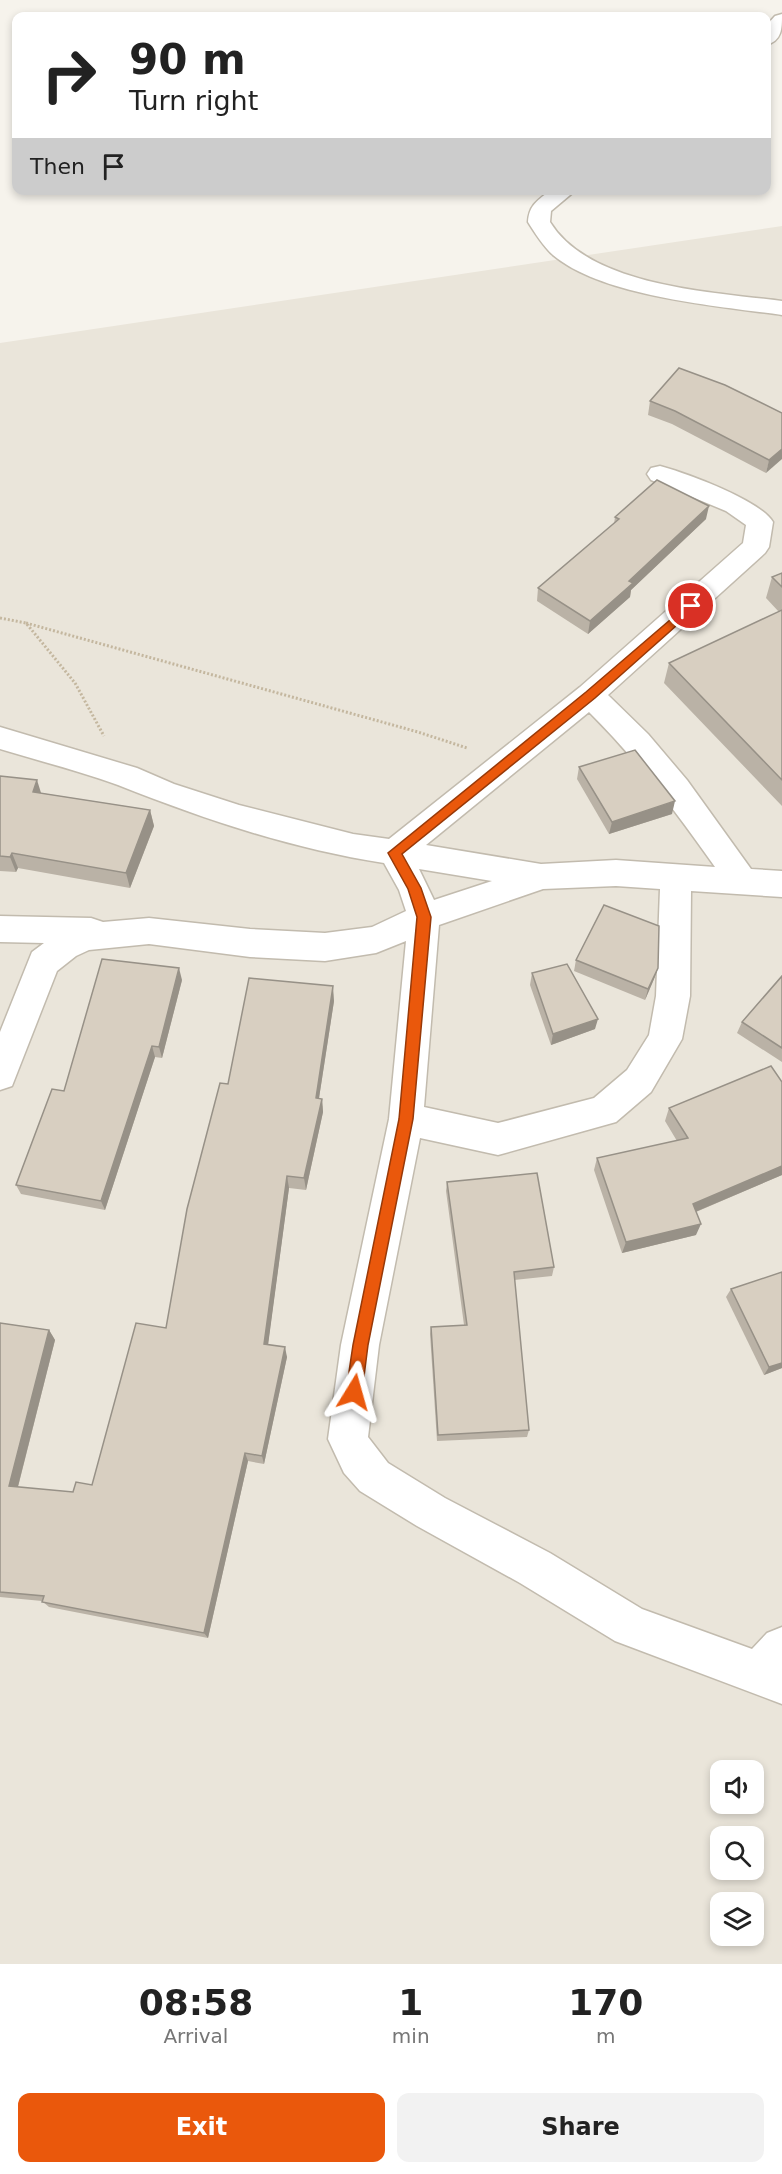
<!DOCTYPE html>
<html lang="en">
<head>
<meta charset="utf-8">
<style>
	:root { --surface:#fff; --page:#f2f2f2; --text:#222; --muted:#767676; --accent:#ea580c }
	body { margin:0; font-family:"DejaVu Sans",sans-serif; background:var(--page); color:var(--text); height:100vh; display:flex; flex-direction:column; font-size:22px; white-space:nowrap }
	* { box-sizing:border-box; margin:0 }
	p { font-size:20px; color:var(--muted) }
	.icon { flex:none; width:33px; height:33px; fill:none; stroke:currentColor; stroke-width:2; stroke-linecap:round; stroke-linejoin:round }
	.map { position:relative; height:1964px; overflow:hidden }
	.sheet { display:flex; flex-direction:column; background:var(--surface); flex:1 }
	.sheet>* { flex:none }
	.top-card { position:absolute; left:12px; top:12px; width:759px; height:183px; border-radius:12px; box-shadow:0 3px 9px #0003; background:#fff; color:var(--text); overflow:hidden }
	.fabs { position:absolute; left:710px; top:1760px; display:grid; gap:12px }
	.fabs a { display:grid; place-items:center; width:54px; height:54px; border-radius:12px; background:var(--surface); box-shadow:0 3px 9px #0003; font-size:30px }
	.pin { position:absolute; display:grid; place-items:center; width:51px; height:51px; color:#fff; margin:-26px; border:3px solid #fff; border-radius:50%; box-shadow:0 2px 6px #0007 }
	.me { position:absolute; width:66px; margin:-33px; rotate:8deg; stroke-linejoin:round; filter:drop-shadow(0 0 4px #0008) }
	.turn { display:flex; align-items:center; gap:21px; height:126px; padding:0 18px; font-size:27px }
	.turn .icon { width:78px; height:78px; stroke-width:2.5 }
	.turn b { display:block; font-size:42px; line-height:51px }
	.then { display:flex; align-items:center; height:57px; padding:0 18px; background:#0003; gap:12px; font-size:22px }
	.eta { display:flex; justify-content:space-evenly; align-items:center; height:102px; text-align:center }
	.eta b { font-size:36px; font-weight:700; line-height:42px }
	.cta { display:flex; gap:12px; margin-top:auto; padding:12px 18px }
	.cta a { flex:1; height:69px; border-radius:12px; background:var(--accent); color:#fff; font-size:24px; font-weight:700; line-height:69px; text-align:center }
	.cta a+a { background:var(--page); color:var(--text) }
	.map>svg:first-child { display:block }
	.residential { fill:#eae5da; fill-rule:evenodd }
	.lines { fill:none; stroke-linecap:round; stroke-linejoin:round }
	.minor-casing { stroke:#c2bbae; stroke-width:3 }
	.path { stroke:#c4b79f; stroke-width:3; stroke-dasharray:2 2; stroke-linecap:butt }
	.minor { fill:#fff; fill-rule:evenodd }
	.wall { fill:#bab2a6 }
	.shaded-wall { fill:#979187 }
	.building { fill:#d8cfc1; stroke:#979187; stroke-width:1.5 }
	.route { fill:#ea580c; stroke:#983908; stroke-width:1.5 }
</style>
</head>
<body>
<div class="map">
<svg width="782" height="1964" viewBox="0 0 782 1964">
	<rect width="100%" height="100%" fill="#f6f3ec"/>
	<path class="residential" d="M782 226V1964H0V343ZM720 1770H753V1803H720ZM720 1836H753V1869H720ZM720 1902H753V1935H720Z"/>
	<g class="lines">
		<defs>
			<g id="minor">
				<path d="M782 14C782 28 782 41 766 45V26L775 16Z"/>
				<path d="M551 190H576L551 211 550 222C590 287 713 292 782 301V315C718 306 603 297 553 255 543 246 535 233 528 222 529 205 538 200 551 190Z"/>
				<path d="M660 466C686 473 760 500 773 522L769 547 765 553 608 695 648 734 687 780 751 869 782 871V897L691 891 690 996 682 1039 651 1092 616 1122 498 1155 420 1138 379 1345 368 1437 388 1463 445 1498 550 1553 642 1609 752 1649 767 1633 782 1627V1704L615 1641 520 1583 417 1526 360 1491 344 1473 328 1439 341 1345 389 1119 406 941 376 953 325 961 250 957 149 944 89 950 76 956 57 971 12 1086 0 1090V1032L32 952 44 943 0 942V916L91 918 103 922 149 918 250 929 325 933 372 927 406 911 399 890 384 863C292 849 204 819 118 785 80 771 39 761 0 749V727L137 768 174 784 239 805 353 834 389 839 580 687 743 543 746 525 726 511 651 480 647 474 651 468ZM589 712C639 762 674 809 715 867L616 860 541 864 426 845ZM419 869 492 881 434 900ZM616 886 660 889 656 996 649 1035 627 1070 594 1098 498 1123 424 1107 439 925 543 889Z"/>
			</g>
		</defs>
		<use href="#minor" class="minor-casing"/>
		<g class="path">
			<polyline points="0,618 26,623 75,683 104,736"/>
			<polyline points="26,623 418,732 467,748"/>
		</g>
		<use href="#minor" class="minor"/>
	</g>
	<g class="wall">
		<polygon points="650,401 782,413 766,473 672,424 648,415"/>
		<polygon points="615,517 706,519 631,590 630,597 588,634 537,601 538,588 614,524"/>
		<polygon points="782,573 782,806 664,683 669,663 779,612 766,598 772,577"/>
		<polygon points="579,767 672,814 609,834 577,779"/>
		<polygon points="0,776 41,793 150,810 154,826 130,888 18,868 16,872 0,871"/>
		<polygon points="576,960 658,968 654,979 645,1000 574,971"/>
		<polygon points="532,973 595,1029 551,1045 530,985"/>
		<polygon points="782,976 782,1062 737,1033 742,1022"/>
		<polygon points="182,980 162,1058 155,1057 105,1210 21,1194 16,1185"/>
		<polygon points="334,1001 319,1098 322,1099 323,1112 306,1190 289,1188 268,1344 287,1357 264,1464 248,1461 208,1638 49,1607 42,1601 0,1597 0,1323 49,1330 55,1340 18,1487 73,1492 92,1485 166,1328 228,1084"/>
		<polygon points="669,1108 782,1175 696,1212 696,1235 622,1253 594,1170 597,1158 677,1141 665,1121"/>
		<polygon points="447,1182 554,1267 552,1276 514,1280 529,1430 527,1437 437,1441 430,1334 431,1327 464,1325 446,1191"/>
		<polygon points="782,1272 782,1368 764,1375 726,1297 731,1289"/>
	</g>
	<g class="shaded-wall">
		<polygon points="782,449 782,459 766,473 769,460"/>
		<polygon points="709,506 706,519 631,590 630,597 588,634 590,621 629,581"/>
		<polygon points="37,780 42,796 33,792"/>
		<polygon points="675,801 672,814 609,834 612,822"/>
		<polygon points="150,810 154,826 130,888 126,873"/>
		<polygon points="12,853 18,868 16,872 10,857"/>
		<polygon points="179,968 182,980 162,1058 159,1047"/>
		<polygon points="658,968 654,979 645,1000 648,989"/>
		<polygon points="333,986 334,1001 317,1111 316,1098"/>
		<polygon points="598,1019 595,1029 551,1045 553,1034"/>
		<polygon points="152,1046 155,1057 105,1210 101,1201"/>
		<polygon points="322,1099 323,1112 306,1190 304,1178"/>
		<polygon points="782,1166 782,1175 688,1215 693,1204"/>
		<polygon points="287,1176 289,1188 267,1353 264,1344"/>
		<polygon points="701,1224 696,1235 622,1253 626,1242"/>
		<polygon points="49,1330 55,1340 16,1494 9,1486"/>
		<polygon points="285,1347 287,1357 264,1464 262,1456"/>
		<polygon points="782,1363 782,1368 764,1375 769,1367"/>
		<polygon points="245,1453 248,1461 208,1638 204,1633"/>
	</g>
	<g class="building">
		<polygon points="679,368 725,385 782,413 782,449 769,460 675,411 650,401"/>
		<polygon points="657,480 709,506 629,581 633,583 590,621 538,588 619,519 615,517"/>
		<polygon points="782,573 782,587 772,577"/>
		<polygon points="782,610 782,780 669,663"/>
		<polygon points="635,750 675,801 612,822 579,767"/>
		<polygon points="0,776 37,780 33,792 150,810 126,873 12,853 10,857 0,856"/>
		<polygon points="604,905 659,926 658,968 648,989 576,960"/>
		<polygon points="102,959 179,968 159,1047 152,1046 101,1201 16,1185 52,1089 64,1091"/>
		<polygon points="567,964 598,1019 553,1034 532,973"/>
		<polygon points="782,976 782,1048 742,1022"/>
		<polygon points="249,978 333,986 316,1098 322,1099 304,1178 287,1176 264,1344 285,1347 262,1456 245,1453 204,1633 42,1602 44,1596 0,1592 0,1323 49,1330 9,1486 73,1492 76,1482 92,1485 136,1323 166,1328 187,1209 220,1083 228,1084"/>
		<polygon points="771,1066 782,1082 782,1166 693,1204 701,1224 626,1242 597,1158 688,1138 669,1108"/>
		<polygon points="537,1173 554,1267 514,1272 529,1430 438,1435 431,1327 467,1325 447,1182"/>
		<polygon points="782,1272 782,1363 769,1367 731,1289"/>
	</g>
	<polygon class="route" points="691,602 696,606 695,609 595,698 402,854 421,888 431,917 413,1119 368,1345 362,1392 360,1398 354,1400 348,1398 346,1392 353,1345 399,1119 417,917 408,889 388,853 586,692"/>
</svg>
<div class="fabs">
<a><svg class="icon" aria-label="sound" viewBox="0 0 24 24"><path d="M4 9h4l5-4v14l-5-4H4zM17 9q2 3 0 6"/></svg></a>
<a><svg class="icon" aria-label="search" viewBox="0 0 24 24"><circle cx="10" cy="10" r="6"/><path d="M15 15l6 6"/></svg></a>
<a><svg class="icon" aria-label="layers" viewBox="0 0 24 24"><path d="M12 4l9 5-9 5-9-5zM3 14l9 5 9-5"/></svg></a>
</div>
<div class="pin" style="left:691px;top:606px;background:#d93025"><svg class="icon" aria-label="arrive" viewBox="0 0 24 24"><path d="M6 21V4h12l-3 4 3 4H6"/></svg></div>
<svg class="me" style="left:354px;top:1392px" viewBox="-20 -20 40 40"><path d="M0-17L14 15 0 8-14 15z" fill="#ea580c" stroke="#fff" stroke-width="4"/></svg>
<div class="top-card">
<div class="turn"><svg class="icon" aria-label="right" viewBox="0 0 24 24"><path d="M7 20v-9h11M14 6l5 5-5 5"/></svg><div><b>90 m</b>Turn right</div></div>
<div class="then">Then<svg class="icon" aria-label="arrive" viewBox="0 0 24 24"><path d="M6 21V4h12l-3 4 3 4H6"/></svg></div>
</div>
</div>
<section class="sheet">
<div class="eta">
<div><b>08:58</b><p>Arrival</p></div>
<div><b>1</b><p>min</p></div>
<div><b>170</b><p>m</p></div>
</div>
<div class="cta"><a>Exit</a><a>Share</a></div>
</section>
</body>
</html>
